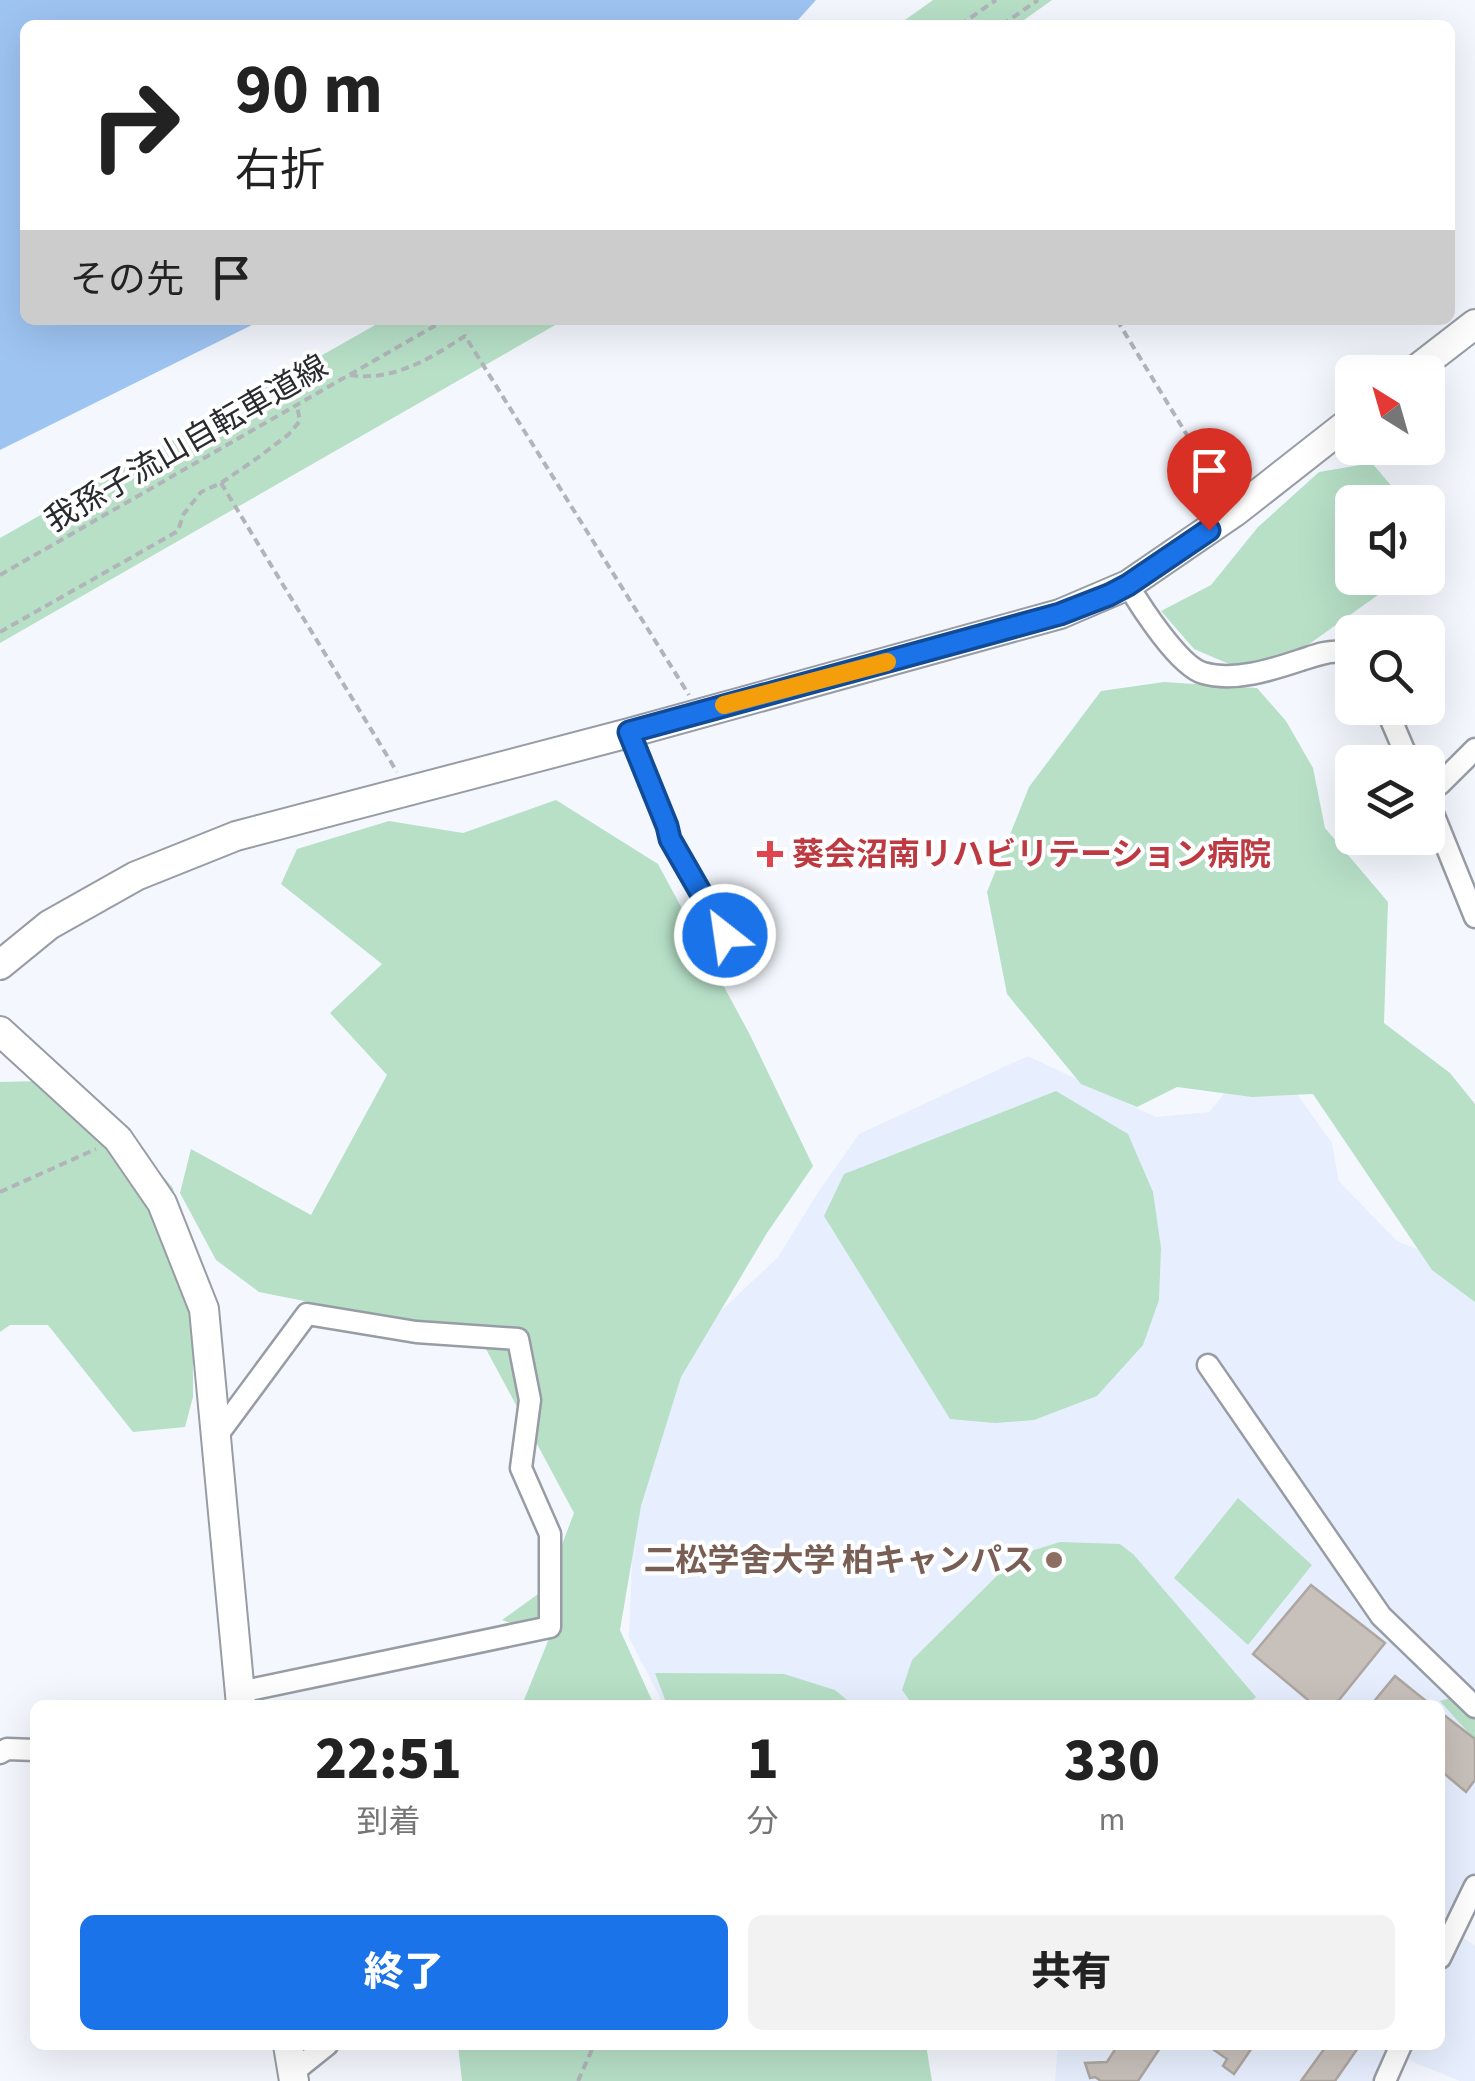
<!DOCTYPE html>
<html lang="ja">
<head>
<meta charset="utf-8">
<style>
	:root { --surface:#fff; --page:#f2f2f2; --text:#222; --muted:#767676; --accent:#1a73e8 }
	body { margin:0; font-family:"Source Sans 3","Noto Sans JP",sans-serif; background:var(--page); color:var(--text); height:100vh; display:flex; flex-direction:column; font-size:38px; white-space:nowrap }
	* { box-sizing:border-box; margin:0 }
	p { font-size:32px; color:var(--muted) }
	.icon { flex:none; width:55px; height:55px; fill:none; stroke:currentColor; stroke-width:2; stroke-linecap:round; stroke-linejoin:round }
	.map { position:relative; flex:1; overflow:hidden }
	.drawer { position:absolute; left:30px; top:1700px; width:1415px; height:350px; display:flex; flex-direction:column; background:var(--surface); border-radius:15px; box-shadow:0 10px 40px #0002 }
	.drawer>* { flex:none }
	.hud { position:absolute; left:20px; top:20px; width:1435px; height:305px; border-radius:15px; box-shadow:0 10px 40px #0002; background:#fff; color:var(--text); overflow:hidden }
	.needle { width:65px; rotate:323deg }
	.tools { position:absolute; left:1335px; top:355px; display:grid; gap:20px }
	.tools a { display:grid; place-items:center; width:110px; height:110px; border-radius:15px; background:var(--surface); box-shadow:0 10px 40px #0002; font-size:50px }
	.pin { position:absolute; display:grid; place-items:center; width:85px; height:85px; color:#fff; margin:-102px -42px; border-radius:50% 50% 50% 0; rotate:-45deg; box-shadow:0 0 10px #0007 }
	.pin .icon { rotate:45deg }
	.me { position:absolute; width:110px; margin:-55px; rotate:330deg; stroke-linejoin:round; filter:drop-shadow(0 0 8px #0008) }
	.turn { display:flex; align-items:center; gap:35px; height:210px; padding:0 50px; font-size:45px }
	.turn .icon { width:130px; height:130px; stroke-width:2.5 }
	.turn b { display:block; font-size:70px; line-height:85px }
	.then { display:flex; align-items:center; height:95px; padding:0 50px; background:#0003; gap:20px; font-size:38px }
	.eta { display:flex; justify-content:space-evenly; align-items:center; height:170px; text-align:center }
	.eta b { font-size:60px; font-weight:800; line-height:70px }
	.button { display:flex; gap:20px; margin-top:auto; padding:20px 50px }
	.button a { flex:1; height:115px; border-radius:15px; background:var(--accent); color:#fff; font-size:40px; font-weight:800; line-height:115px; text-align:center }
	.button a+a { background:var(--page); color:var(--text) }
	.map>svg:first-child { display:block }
	.built { fill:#e7effe }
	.green { fill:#b7e0c7 }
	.water { fill:#9ec4f2 }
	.building { fill:#c8c0ba; stroke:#ada6a1; stroke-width:2.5 }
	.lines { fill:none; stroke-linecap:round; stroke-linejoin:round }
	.lane-casing { stroke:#989ca4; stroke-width:15 }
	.street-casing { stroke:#989ca4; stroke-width:25 }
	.secondary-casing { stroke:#989ca4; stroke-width:32 }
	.path { stroke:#b1b4b9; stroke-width:4; stroke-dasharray:8 5; stroke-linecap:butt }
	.lane { stroke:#fff; stroke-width:10 }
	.street { stroke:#fff; stroke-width:20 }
	.secondary { stroke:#fff; stroke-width:28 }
	.route-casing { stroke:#114b97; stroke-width:25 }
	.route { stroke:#1a73e8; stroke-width:18 }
	.slow { stroke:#f59e0b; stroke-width:18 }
	.health-dot { fill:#e0444e; stroke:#fff; stroke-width:4 }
	.education-dot { fill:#8d6e63; stroke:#fff; stroke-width:4 }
	.labels { text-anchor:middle; stroke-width:8; stroke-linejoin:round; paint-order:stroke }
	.street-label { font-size:32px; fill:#292b2e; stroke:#fff }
	.health-label { font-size:32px; font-weight:bold; fill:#be3a42; stroke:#fff; text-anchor:start }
	.education-label { font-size:32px; font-weight:bold; fill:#785e54; stroke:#fff; text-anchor:end }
</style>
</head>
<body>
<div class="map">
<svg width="1475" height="2081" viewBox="0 0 1475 2081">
	<rect width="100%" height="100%" fill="#f4f8fe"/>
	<polygon class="built" points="1028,1056 1156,1117 1209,1112 1254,1058 1271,1057 1332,1143 1339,1181 1397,1241 1456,1264 1475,1275 1475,1906 1460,1935 1475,1946 1475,2081 1460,2081 1408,2060 1396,2081 1055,2081 1058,2045 1440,2045 1440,1705 664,1705 629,1638 635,1481 679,1350 778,1257 817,1194 859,1134"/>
	<g class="green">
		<polygon points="933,0 1052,0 1017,25 898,25"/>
		<polygon points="384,320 564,320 0,643 0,538"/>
		<polygon points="1372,463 1405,502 1352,502 1352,578 1388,578 1378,595 1298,652 1243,670 1194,649 1161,611 1211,585 1258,527 1319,472"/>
		<polygon points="1164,682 1257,688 1286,721 1313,768 1325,828 1388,902 1384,1023 1450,1073 1475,1104 1475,1302 1432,1270 1313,1094 1252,1097 1177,1087 1137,1107 1081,1084 1007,994 987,892 1029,787 1101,691"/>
		<polygon points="556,800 658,864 750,1035 813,1166 767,1233 681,1377 641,1506 620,1630 654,1705 522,1705 550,1636 502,1620 545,1589 574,1513 479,1336 259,1292 216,1260 180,1193 191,1149 311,1215 387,1075 330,1013 382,964 281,884 297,849 389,821 463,833"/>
		<polygon points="42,1081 108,1112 173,1188 193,1301 193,1397 185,1427 133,1432 48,1325 10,1325 0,1332 0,1082"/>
		<polygon points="1056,1091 1128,1134 1153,1192 1161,1248 1159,1300 1143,1345 1097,1396 1034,1420 995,1423 950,1419 824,1216 844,1174"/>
		<polygon points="1238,1498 1312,1565 1248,1645 1174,1578"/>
		<polygon points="1060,1542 1120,1544 1134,1555 1256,1697 1248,1705 913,1705 902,1690 912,1660 1018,1555"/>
		<polygon points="655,1673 784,1674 835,1690 853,1705 667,1705"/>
		<polygon points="1475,1691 1475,1740 1440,1701"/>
		<polygon points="458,2045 926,2045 932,2081 462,2081"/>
	</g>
	<polygon class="water" points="0,0 816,0 798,20 797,25 25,25 25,320 262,320 0,450"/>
	<g class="building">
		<polygon points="1311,1585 1385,1643 1335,1705 1314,1705 1253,1654"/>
		<polygon points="1395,1676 1431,1705 1371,1705"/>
		<polygon points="1440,1712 1475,1739 1475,1780 1466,1792 1440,1770"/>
		<polygon points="1118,2045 1162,2045 1138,2081 1101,2081 1095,2077 1090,2078 1085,2063 1107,2062"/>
		<polygon points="1207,2045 1254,2045 1234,2074 1223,2066 1227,2059"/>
		<polygon points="1327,2045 1360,2045 1335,2081 1301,2081"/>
	</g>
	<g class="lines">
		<defs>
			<polyline id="lane" points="629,733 667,826 670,839 725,935"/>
			<g id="street">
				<path d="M1128 585C1141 607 1179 666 1203 673 1234 682 1271 670 1301 660 1311 657 1328 650 1339 652 1344 653 1348 657 1352 659"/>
				<polyline points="1386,708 1409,762"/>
				<polyline points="1428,791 1440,784 1475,749"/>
				<polyline points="1428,801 1475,917"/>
				<polyline points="1208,1365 1381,1616 1475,1707"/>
				<polyline points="216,1437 307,1314 416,1332 518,1339 530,1400 521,1468 550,1534 550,1627 240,1692"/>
				<polyline points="0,1753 7,1749 35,1750"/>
				<polyline points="1440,1958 1475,1886"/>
				<polyline points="292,2073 327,2045"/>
				<polyline points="1385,2081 1401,2045"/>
			</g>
			<g id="secondary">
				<polyline points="1413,372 1475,324"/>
				<polyline points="0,965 49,925 136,876 236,836 629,733 1060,614 1128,585 1236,511 1352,420"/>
				<polyline points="0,1031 118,1139 162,1203 204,1309 241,1705"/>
				<polyline points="288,2045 294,2081"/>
			</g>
		</defs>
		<use href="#lane" class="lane-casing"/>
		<use href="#street" class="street-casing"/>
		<use href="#secondary" class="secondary-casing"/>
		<g class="path">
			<polyline points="960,25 996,0"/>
			<polyline points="1002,25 1038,0"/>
			<polyline points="1117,320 1224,496"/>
			<path d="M350 375C393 382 431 358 465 336L689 695"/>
			<polyline points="221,483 397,772"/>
			<polyline points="0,575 445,320"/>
			<polyline points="0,632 178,531 183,515 201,492 221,483 256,459 288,435 300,421 297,406"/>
			<polyline points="0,1192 96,1149"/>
			<polyline points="578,2081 594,2045"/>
		</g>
		<use href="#lane" class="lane"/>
		<use href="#street" class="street"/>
		<use href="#secondary" class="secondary"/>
	</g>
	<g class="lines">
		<defs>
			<polyline id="route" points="725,935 670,839 667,826 629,732 1060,614 1109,595 1128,585 1209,530"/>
		</defs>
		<use href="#route" class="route-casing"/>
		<use href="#route" class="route"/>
		<polyline class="slow" points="724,705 887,662"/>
	</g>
	<path class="health-dot" d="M765 839h10v10h10v10h-10v10h-10v-10h-10v-10h10z"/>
	<circle class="education-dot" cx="1054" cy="1560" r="10"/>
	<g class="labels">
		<g class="street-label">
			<text transform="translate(186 443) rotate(-30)" y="11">我孫子流山自転車道線</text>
		</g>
		<g class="health-label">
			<text x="792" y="865">葵会沼南リハビリテーション病院</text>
		</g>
		<g class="education-label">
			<text x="1034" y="1571">二松学舍大学 柏キャンパス</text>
		</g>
	</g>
</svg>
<div class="tools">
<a><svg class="needle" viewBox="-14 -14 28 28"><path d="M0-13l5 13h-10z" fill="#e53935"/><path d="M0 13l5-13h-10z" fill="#767676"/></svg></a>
<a><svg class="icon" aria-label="sound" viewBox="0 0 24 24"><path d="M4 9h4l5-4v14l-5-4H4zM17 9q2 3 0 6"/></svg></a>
<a><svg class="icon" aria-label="search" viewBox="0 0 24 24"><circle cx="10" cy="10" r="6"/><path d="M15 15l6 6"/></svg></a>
<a><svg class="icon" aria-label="layers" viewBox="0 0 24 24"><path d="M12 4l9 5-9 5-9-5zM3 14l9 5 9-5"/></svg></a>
</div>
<div class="pin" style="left:1209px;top:530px;background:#d93025"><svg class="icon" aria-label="arrive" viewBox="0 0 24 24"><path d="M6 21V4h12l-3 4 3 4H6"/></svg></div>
<svg class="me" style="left:725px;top:935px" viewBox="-20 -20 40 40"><circle r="17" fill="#1a73e8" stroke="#fff" stroke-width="3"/><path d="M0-11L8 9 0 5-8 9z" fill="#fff"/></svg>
<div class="hud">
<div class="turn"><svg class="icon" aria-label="right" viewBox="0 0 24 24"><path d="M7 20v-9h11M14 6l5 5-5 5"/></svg><div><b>90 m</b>右折</div></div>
<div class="then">その先<svg class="icon" aria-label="arrive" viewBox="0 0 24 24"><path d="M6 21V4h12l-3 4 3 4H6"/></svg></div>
</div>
<section class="drawer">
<div class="eta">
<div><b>22:51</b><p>到着</p></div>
<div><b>1</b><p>分</p></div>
<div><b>330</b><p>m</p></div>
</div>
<div class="button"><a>終了</a><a>共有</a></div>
</section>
</div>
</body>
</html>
